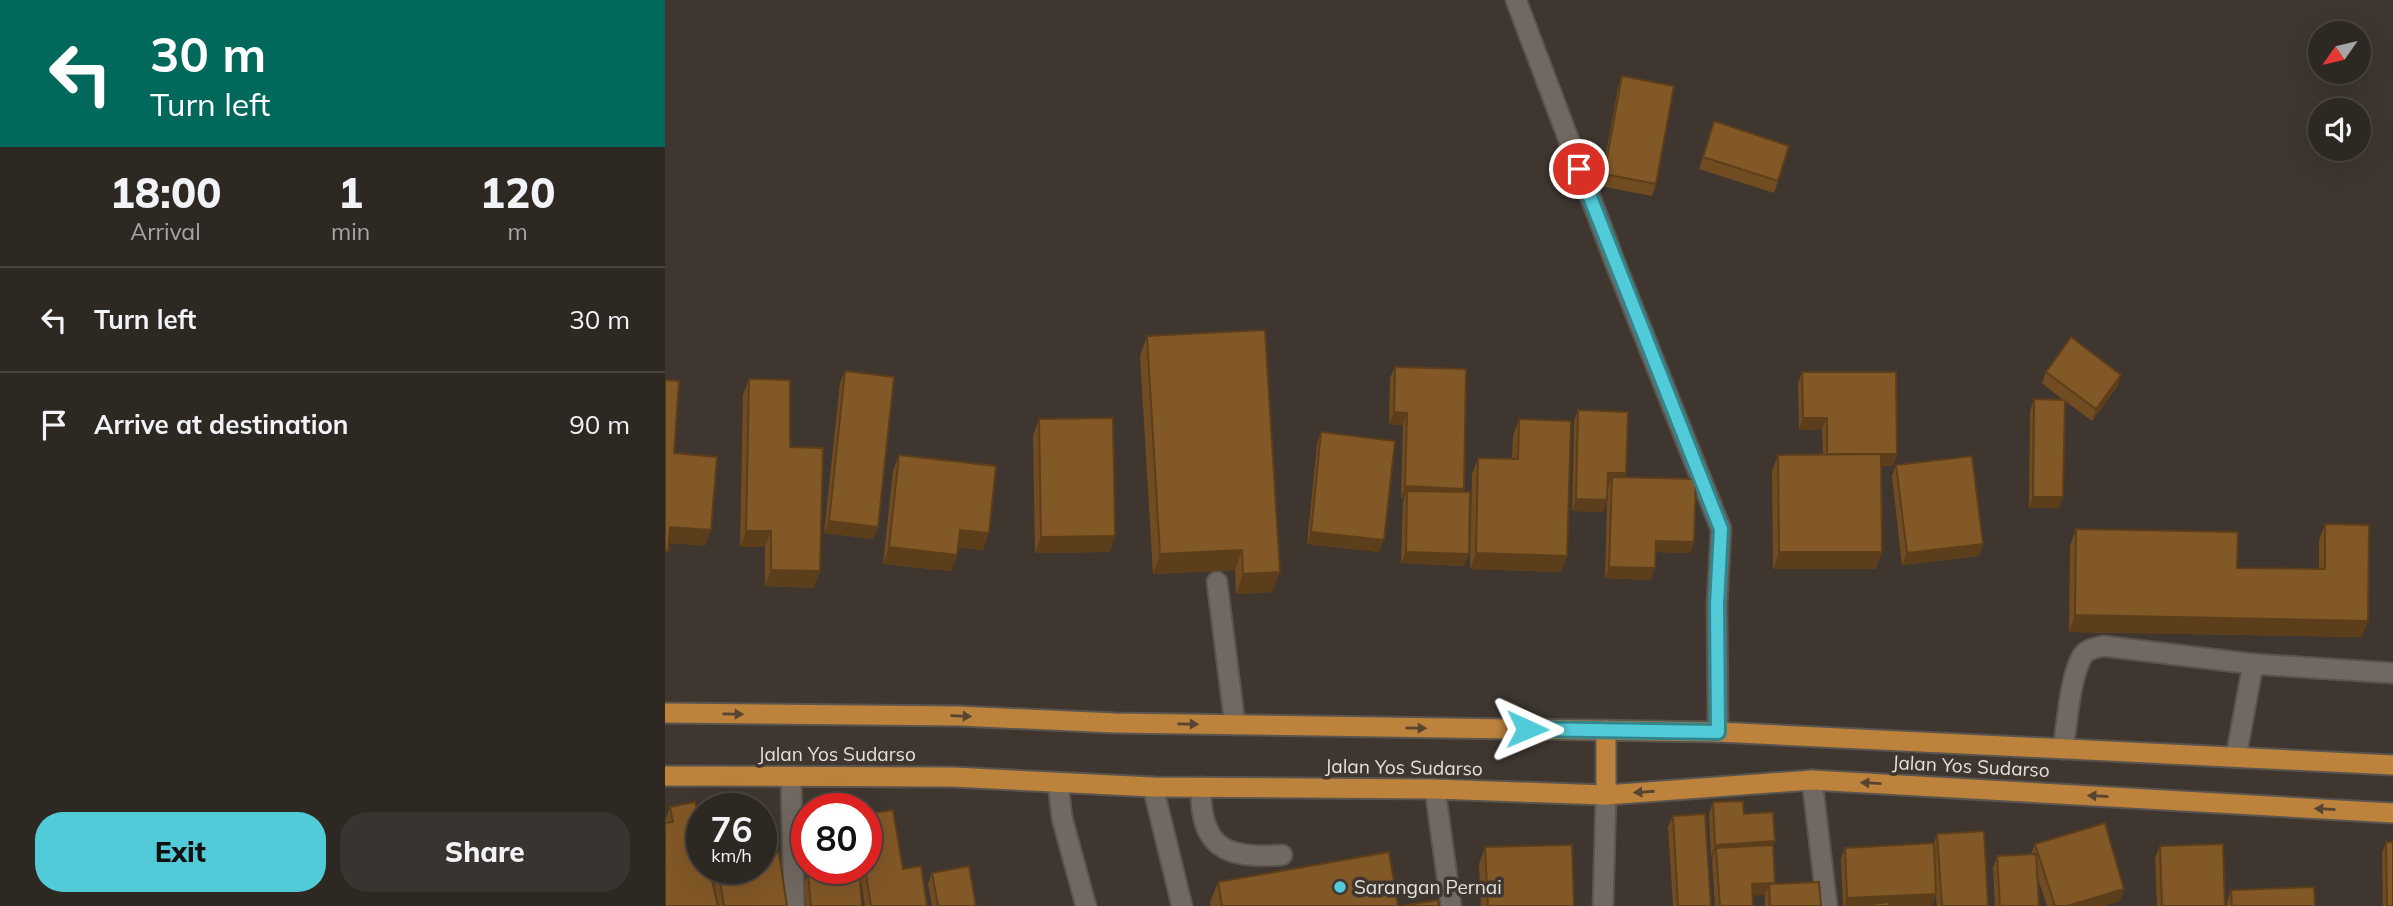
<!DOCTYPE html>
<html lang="en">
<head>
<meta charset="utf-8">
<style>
	:root { --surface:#2e2823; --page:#3a3430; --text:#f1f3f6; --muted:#a7a6a6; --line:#494441; --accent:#52cbd8 }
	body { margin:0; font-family:Mulish,sans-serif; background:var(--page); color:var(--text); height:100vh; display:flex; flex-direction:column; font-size:26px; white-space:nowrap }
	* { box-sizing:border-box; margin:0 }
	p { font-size:23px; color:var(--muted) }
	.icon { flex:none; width:38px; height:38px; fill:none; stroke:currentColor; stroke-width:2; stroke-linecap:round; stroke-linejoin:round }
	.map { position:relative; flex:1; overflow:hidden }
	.side { display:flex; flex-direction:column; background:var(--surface); width:665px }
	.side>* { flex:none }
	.hud { background:#00695c; color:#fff; overflow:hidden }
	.needle { width:46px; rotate:236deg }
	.tools { position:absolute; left:1643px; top:21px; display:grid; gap:14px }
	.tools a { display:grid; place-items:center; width:63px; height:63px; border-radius:50%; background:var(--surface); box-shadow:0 7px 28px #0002,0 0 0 2px var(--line); font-size:35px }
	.speed { position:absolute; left:21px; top:793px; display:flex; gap:14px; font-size:35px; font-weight:700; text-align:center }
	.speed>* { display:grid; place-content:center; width:91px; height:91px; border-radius:50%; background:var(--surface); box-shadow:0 7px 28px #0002,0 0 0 2px var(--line); line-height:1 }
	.speed small { font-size:18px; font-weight:400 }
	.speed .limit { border:10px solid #d22; background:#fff; color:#111 }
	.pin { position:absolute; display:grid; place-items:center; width:60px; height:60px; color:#fff; margin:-30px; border:4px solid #fff; border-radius:50%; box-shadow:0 2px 7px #0007 }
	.me { position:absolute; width:77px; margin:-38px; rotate:91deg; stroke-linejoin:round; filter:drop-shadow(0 0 5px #0008) }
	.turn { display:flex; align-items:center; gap:24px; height:147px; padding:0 35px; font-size:32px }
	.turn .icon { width:91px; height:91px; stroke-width:2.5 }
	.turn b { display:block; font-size:49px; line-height:60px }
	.eta { display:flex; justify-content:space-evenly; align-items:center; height:119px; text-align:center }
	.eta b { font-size:42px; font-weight:800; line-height:49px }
	.button { display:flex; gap:14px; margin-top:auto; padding:14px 35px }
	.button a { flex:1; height:80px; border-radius:28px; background:var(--accent); color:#111; font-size:28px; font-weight:800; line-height:80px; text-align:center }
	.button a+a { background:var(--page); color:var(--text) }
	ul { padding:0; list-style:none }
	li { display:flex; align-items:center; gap:21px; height:105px; padding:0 35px; border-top:2px solid var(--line) }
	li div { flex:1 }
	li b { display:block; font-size:26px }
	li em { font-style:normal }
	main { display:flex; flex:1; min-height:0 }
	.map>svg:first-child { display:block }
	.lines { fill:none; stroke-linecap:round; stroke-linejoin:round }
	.service-casing { stroke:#5a544e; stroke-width:23 }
	.minor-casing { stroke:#5a544e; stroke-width:23 }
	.trunk-casing { stroke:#5a544e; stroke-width:23 }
	.service { stroke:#716961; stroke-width:19 }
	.minor { stroke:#716961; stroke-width:19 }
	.trunk { stroke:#bd823c; stroke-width:19 }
	.wall { fill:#714c22 }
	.shaded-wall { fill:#5c3e1b }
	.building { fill:#835827; stroke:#5c3e1b; stroke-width:2 }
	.oneway { fill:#574532 }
	.route-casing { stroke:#35848c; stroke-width:18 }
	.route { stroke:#52cbd8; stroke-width:12 }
	.poi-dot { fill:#52cbd8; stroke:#3e362f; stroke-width:2.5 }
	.labels { text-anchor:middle; stroke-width:7; stroke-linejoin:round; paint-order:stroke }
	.street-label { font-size:19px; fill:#e4e0db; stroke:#3e362f }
	.poi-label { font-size:19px; fill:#e4e0db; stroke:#3e362f; text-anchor:start }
</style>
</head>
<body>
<main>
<section class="side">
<div class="hud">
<div class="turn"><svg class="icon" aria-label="left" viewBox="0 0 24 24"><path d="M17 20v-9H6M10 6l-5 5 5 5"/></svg><div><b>30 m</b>Turn left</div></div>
</div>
<div class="eta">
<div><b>18:00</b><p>Arrival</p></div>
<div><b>1</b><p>min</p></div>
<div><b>120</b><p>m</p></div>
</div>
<ul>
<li><svg class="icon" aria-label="left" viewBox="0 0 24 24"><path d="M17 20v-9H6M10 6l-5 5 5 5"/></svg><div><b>Turn left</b></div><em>30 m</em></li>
<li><svg class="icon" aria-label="arrive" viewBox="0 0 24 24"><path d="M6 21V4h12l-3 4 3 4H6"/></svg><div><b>Arrive at destination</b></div><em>90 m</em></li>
</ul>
<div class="button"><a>Exit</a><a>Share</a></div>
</section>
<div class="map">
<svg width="1728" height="906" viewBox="0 0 1728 906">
	<rect width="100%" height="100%" fill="#3e362f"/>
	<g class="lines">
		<defs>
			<g id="service">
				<polyline points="552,582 570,725"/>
				<path d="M1398 749C1402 725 1405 675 1418 655 1422 649 1431 648 1438 646L1588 664"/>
				<polyline points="1571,757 1588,664 1728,673"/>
				<polyline points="393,783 397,818 421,906"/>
				<path d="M536 787C535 848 560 859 617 855"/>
				<polyline points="770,789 786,906"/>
				<polyline points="938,906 941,795"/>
			</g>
			<g id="minor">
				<polyline points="851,0 951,265 1056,529 1052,604 1053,732"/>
				<polyline points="126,777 129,906"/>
				<polyline points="1147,780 1162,906"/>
				<polyline points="488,787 517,906"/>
			</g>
			<g id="trunk">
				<polyline points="0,713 294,716 450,723 1053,732 1728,765"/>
				<polyline points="941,730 941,795"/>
				<polyline points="0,776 288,777 488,787 770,789 941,795 1147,780 1728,813"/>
			</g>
		</defs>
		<use href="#service" class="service-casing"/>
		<use href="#minor" class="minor-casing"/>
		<use href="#trunk" class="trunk-casing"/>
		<use href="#service" class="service"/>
		<use href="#minor" class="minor"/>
		<use href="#trunk" class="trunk"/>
	</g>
	<g class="wall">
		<polygon points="957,76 991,184 987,196 935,186 953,88"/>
		<polygon points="1049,121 1113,181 1109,193 1034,169"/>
		<polygon points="482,336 607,592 571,594 570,570 488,574 475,356"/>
		<polygon points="730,367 799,489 797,492 799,566 736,563 738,503 739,498 736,498 738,425 724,424 725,378"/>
		<polygon points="180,371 213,527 208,539 159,533 175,383"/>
		<polygon points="1137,372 1228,466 1216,466 1211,569 1108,569 1107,471 1113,455 1158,454 1157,429 1134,430 1133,383"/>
		<polygon points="1381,372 1456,375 1452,387 1427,421 1400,401 1394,508 1364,508 1365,411 1369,399 1398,400 1377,383"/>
		<polygon points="84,379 125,447 149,588 100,586 100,547 75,547 78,395"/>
		<polygon points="913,410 961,473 960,477 1029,542 1025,553 990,552 986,580 940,578 942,501 938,512 907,511 909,421"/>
		<polygon points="374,419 450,536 444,552 370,553 368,436"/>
		<polygon points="854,419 896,572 805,569 807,474 813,458 847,459 848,436"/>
		<polygon points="656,432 714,552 642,544 652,444"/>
		<polygon points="234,455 318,550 293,547 292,555 286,571 218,564 228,471"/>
		<polygon points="1231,465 1318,544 1314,556 1237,565 1227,476"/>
		<polygon points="1660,524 1697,637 1404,632 1405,546 1411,529 1572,568 1654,569 1654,540"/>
		<polygon points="1048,802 1079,814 1110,841 1108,847 1109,884 1156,906 1100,906 1100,895 1087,895 1088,906 1050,906 1047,860 1048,856 1046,857 1044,814"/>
		<polygon points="5,807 52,904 48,874 50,868 96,868 122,906 0,906 0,821"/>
		<polygon points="1008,816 1046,906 1008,906 1003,827"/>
		<polygon points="1272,834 1323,906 1272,906 1271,895 1267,906 1178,906 1176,859 1180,848 1269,843"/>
		<polygon points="1721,842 1728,906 1718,906 1717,853"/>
		<polygon points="1370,844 1455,901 1437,906 1382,906 1372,876 1374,906 1330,906 1328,868 1332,856 1366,854"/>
		<polygon points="1495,846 1560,906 1492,906 1490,858"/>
		<polygon points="820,847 909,906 816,906 814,864"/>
		<polygon points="194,868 238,869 262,906 200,906"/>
		<polygon points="143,873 197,906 141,906 139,884"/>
		<polygon points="267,873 311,906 267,906 263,884"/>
		<polygon points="553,882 733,906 546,906 545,902"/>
		<polygon points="1566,890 1650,906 1562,906 1562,902"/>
	</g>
	<g class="shaded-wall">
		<polygon points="1456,375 1452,387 1427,421 1431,409"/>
		<polygon points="729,412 742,413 738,425 724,424"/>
		<polygon points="1138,418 1162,418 1157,429 1134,430"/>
		<polygon points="1162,454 1232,454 1228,466 1158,466"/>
		<polygon points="943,473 961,473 957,485 947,477 944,485 939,485"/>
		<polygon points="740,486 799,489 794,500 742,491 739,498 736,498"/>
		<polygon points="1368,497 1398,497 1394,508 1364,508"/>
		<polygon points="911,499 942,500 938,512 907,511"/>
		<polygon points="164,521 213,527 208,539 159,533"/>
		<polygon points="5,527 46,530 40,546 0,543"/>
		<polygon points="295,530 324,533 318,550 289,547"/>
		<polygon points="81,531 106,531 100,547 75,547"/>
		<polygon points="646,532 719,540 714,552 642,544"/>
		<polygon points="450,536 444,552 370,553 376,537"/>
		<polygon points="991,541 1029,542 1025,553 986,552"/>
		<polygon points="1318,544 1314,556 1237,565 1242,553"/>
		<polygon points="224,547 292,555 286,571 218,564"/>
		<polygon points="577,550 570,570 488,574 495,554"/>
		<polygon points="741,552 804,554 799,566 736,563"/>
		<polygon points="1114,552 1217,552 1211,569 1108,569"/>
		<polygon points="811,553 902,556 896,572 805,569"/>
		<polygon points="944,567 990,568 986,580 940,578"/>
		<polygon points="106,570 155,571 149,588 100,586"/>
		<polygon points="615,572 607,592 571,594 578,574"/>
		<polygon points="1410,615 1703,621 1697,637 1404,632"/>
		<polygon points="1110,841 1106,853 1051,848 1048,856 1046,857 1050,845"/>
		<polygon points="1110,883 1106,894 1104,884 1100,895 1083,896 1087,884"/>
		<polygon points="1459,889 1455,901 1437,906 1402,906"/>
		<polygon points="1271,894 1267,906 1179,906 1182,898"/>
	</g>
	<g class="building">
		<polygon points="957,76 1009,86 991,184 939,174"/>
		<polygon points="1049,121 1124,146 1113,181 1038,157"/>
		<polygon points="600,330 615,572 578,574 577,550 495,554 482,336"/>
		<polygon points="1406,337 1456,375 1431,409 1381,372"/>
		<polygon points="730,367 801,369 799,489 740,486 742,413 729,412"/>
		<polygon points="180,371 229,377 213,527 164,521"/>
		<polygon points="1137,372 1231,372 1232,454 1162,454 1162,418 1138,418"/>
		<polygon points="84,379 125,380 125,447 158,448 155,571 106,570 106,531 81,531"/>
		<polygon points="0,380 14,381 9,453 52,457 46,530 5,527 3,551 0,551"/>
		<polygon points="1369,399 1400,400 1398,497 1368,497"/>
		<polygon points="913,410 963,412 961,473 943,473 942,500 911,499"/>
		<polygon points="448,418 450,536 376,537 374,419"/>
		<polygon points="854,419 906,421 902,556 811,553 813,458 853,459"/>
		<polygon points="656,432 730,441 719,540 646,532"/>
		<polygon points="1216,454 1217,552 1114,552 1113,455"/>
		<polygon points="234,455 331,466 324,533 295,530 292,555 224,547"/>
		<polygon points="1307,456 1318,544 1242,553 1231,465"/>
		<polygon points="947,477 1031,479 1029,542 991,541 990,568 944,567"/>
		<polygon points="742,491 805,492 804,554 741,552"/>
		<polygon points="1660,524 1704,525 1703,621 1410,615 1411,529 1573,532 1572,568 1660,569"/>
		<polygon points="1078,801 1079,814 1108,812 1110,841 1050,845 1048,802"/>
		<polygon points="30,802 37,833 37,868 44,868 53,906 0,906 0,823 8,822 5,807"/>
		<polygon points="228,810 238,869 256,866 262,906 206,906 200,868 201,868 201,814"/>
		<polygon points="1040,814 1046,906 1013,906 1008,816"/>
		<polygon points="1440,823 1459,889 1402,906 1390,906 1370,844"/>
		<polygon points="1319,831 1323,906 1277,906 1272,834"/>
		<polygon points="1721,842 1728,842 1728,906 1722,906"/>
		<polygon points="1269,843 1271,894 1182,898 1180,848"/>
		<polygon points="1558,844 1560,906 1497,906 1495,846"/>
		<polygon points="907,845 909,906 823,906 820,847"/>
		<polygon points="1108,845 1110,883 1087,884 1088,906 1055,906 1051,848"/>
		<polygon points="724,852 733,906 557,906 553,882"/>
		<polygon points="114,853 122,906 59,906 53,868 96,868 96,856"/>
		<polygon points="1371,854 1374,906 1335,906 1332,856"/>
		<polygon points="304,866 311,906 273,906 267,873"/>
		<polygon points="194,868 197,906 146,906 143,873"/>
		<polygon points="1154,882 1156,906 1105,906 1104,884"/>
		<polygon points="1649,887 1650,906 1567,906 1566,890"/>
		<polygon points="773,900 774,906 736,906"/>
		<polygon points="1224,902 1224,906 1190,906"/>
	</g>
	<defs><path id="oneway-solid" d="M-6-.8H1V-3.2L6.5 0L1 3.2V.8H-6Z" transform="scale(1.75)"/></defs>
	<g class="oneway">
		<use href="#oneway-solid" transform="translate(68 714) rotate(1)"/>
		<use href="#oneway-solid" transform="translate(296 716) rotate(2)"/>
		<use href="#oneway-solid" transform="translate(523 724) rotate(1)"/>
		<use href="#oneway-solid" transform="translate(751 728) rotate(1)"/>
		<use href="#oneway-solid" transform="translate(1206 783) rotate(-177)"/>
		<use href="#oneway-solid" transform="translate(979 792) rotate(176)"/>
		<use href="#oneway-solid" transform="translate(1433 796) rotate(-177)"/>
		<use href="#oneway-solid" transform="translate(1660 809) rotate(-177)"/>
	</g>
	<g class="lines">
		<defs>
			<polyline id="route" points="862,729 1053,732 1052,604 1056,529 914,169"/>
		</defs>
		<use href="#route" class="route-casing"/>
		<use href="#route" class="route"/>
	</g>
	<circle class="poi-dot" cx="675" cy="887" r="7"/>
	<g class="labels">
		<g class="street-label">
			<text x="172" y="761">Jalan Yos Sudarso</text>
			<text transform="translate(1306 766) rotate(3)" y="7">Jalan Yos Sudarso</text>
			<text transform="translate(739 767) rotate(1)" y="7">Jalan Yos Sudarso</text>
		</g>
		<g class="poi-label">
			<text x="689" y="894">Sarangan Pernai</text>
		</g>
	</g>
</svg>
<div class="tools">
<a><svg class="needle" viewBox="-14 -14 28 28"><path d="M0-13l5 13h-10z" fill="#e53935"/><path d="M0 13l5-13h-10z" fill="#a7a6a6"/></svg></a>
<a><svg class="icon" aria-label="sound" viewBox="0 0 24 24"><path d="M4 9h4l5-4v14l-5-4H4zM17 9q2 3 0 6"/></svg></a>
</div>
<div class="speed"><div>76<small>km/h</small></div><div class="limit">80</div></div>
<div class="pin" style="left:914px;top:169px;background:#d93025"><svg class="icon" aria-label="arrive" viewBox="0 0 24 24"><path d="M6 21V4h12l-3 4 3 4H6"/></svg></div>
<svg class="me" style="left:862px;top:729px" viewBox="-20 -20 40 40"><path d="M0-17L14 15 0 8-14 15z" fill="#52cbd8" stroke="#fff" stroke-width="4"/></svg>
</div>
</main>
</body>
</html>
